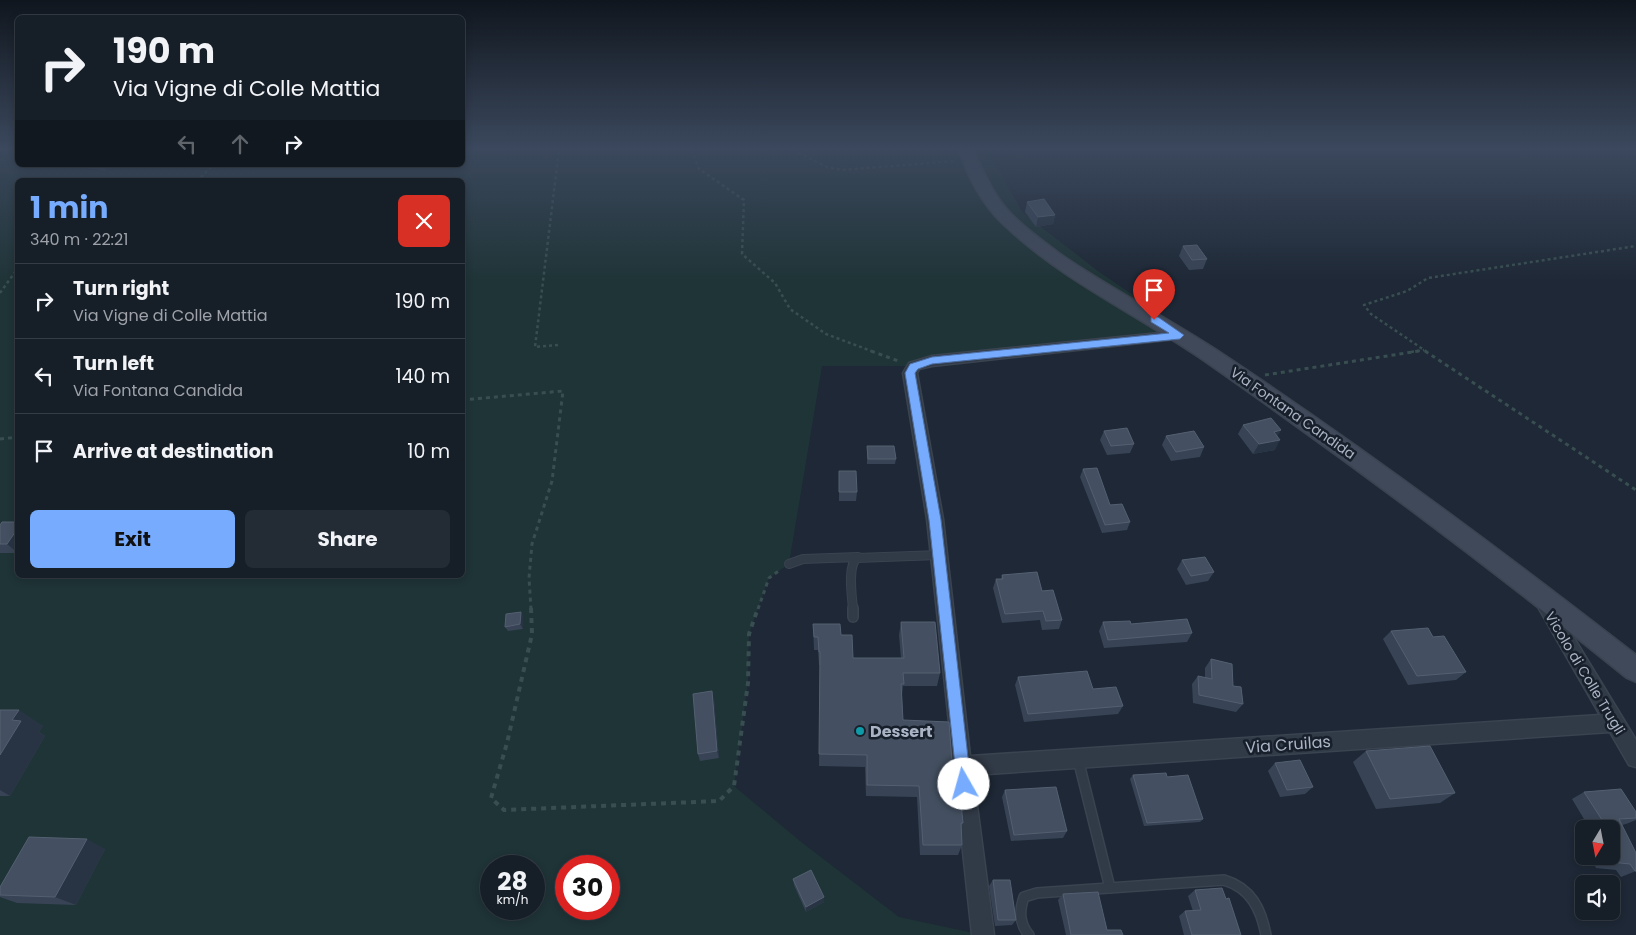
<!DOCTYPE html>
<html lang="en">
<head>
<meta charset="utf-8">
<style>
	:root { --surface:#161e28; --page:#232b34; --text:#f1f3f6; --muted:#9ea2a8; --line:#353c45; --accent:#76abfd }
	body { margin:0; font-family:Poppins,sans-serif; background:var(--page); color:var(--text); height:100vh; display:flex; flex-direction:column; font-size:19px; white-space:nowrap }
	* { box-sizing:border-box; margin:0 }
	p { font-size:16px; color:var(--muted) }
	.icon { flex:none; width:28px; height:28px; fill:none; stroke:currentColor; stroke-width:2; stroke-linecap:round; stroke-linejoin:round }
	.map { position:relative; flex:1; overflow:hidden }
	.sheet { position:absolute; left:15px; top:178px; width:450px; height:400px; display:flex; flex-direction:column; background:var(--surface); border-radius:8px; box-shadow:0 2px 8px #0003,0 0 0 1px var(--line) }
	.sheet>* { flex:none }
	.hud { position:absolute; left:15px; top:15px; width:450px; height:152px; border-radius:8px; box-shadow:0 2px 8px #0003,0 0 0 1px var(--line); background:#161e28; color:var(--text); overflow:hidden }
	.needle { width:32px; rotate:190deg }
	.controls { position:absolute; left:1575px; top:820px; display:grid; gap:10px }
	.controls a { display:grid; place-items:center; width:45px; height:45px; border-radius:8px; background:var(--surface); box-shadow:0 2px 8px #0003,0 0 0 1px var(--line); font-size:25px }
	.speed { position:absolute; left:480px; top:855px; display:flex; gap:10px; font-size:25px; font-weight:700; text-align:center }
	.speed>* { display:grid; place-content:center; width:65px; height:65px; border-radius:50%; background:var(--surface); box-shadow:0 2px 8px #0003,0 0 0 1px var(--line); line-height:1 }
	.speed small { font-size:12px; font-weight:400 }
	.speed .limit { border:8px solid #d22; background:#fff; color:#111 }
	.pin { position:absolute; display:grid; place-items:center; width:42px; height:42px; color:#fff; margin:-51px -21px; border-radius:50% 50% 50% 0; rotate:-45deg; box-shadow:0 0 5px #0007 }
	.pin .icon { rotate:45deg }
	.me { position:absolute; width:55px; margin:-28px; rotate:353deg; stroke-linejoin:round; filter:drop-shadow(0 0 4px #0008) }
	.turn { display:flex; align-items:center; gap:18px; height:105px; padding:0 15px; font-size:22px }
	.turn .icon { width:65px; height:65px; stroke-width:2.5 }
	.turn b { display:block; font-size:35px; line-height:42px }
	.lanes { display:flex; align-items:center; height:48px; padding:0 15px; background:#0003; justify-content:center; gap:25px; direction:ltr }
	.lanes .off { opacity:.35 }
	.round { display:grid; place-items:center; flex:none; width:52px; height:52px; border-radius:8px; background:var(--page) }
	.overview { display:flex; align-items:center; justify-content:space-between; height:85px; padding:0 15px }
	h1 { font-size:30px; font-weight:700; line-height:38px; color:var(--accent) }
	.button { display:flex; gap:10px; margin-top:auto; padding:10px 15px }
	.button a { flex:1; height:58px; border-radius:8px; background:var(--accent); color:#111; font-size:20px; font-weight:700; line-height:58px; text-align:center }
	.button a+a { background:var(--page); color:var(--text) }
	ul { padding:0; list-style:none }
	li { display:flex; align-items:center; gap:15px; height:75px; padding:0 15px; border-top:1px solid var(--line) }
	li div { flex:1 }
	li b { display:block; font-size:19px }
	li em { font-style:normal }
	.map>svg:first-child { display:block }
	.green { fill:#1f3437; fill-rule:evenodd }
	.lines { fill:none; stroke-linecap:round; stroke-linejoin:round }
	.service-far1-casing { stroke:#3a4350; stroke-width:10 }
	.service-casing { stroke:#3a4350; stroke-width:12 }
	.minor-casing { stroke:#3a4350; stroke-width:3 }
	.secondary-casing { stroke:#3a4350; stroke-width:3 }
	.path-far2 { stroke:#384e50; stroke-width:2.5; stroke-dasharray:3 3; stroke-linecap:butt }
	.path-far1 { stroke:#384e50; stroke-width:3; stroke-dasharray:4 4; stroke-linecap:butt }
	.path { stroke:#384e50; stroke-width:4; stroke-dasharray:5 5; stroke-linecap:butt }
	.service-far1 { stroke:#313a47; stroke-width:8 }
	.service { stroke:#313a47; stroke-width:9 }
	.minor { fill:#313a47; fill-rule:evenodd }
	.secondary { fill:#3f495a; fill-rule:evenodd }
	.wall { fill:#384455 }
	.shaded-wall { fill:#283444 }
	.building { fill:#445061; stroke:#546071 }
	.route { fill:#76abfd; stroke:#4d6fa4 }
	.culture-dot { fill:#0f9aa8; stroke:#171f2b; stroke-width:2 }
	.labels { text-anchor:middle; stroke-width:5; stroke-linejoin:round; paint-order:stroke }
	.street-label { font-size:14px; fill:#aab4c4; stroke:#171f2b }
	.near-poi-label { font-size:16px; font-weight:bold; fill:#aab4c4; stroke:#171f2b; text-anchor:start }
	.near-street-label { font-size:16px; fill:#aab4c4; stroke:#171f2b }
</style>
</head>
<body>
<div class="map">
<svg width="1636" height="935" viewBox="0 0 1636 935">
	<rect width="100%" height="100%" fill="#1e2836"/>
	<path class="green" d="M0 150H17L18 165H462L463 150H988L1022 212 1098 271 1191 335 914 366H822L789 564 769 578 749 634 748 683 734 786 800 841 899 917 983 935H0ZM18 180H462V575H18ZM491 866H534V909H491ZM566 866H609V909H566Z"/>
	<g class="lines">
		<defs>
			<g id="service-far1">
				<polyline points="789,564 803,559 858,557"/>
				<path d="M853 609C852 596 847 566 857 558L939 555"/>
			</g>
			<g id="service">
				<polyline points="853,608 853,617"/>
				<polyline points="1078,759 1110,888"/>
				<path d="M1029 935C1019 923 1019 911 1024 897L1037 893 1224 880C1251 888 1261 909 1266 935"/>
			</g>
			<polygon id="minor" points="1180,331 1185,332 1187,335 1185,338 932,366 919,369 917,373 943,519 970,756 1600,715 1534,600 1536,595 1542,593 1548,595 1636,740 1636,767 1629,765 1610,732 973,775 994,935 972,935 927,519 903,373 909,363 932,356"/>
			<path id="secondary" d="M959 150H973C981 166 988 184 999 199 1014 221 1039 238 1060 254 1111 289 1166 317 1218 351 1361 446 1500 549 1636 655V682L1627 678C1491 568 1352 464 1209 364 1141 316 1063 282 1002 223 982 204 967 175 959 150Z"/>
		</defs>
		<use href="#service-far1" class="service-far1-casing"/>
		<use href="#service" class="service-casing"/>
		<use href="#minor" class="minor-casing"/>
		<use href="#secondary" class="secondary-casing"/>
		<g class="path-far2">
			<polyline points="692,150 699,169 744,200 742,254 775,283 790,309 826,334 874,352"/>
			<polyline points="793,150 827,167 842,170 955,161"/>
			<polyline points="153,180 200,178 213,165"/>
			<polyline points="0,293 18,268"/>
			<polyline points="558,345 535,347 559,150"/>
			<polyline points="1411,352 1424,350"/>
			<polyline points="1427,352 1371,314 1364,305 1407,291 1428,278 1636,246"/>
		</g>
		<g class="path-far1">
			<polyline points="871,351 901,362"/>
			<polyline points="1425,351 1636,490"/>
			<polyline points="1265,375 1419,351"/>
			<polyline points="462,400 563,391 552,481 532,544 529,578 531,609"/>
			<polyline points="0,439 18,437"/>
			<polyline points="758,609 769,578 780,570"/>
		</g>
		<polyline class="path" points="531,608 532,634 507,743 491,798 504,810 719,801 734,786 748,683 749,634 758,608"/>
		<use href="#service-far1" class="service-far1"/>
		<use href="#service" class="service"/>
		<use href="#minor" class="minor"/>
		<use href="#secondary" class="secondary"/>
	</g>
	<g class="wall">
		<polygon points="82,165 115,165 107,171 85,168"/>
		<polygon points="1027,202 1055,215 1053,224 1036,227 1025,212"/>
		<polygon points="1183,246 1207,259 1203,269 1189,270 1179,256"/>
		<polygon points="1243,425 1281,430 1277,436 1275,450 1253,454 1238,434"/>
		<polygon points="1104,431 1134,444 1130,453 1107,455 1100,440"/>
		<polygon points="1166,436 1204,447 1200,457 1171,461 1162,445"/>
		<polygon points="867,446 896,459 895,464 867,464"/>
		<polygon points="1083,469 1110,505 1130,522 1127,530 1102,533 1080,477"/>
		<polygon points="839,471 857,492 856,501 839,501"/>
		<polygon points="18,522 18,553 0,553 0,525"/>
		<polygon points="1182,560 1214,572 1208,581 1186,585 1177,569"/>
		<polygon points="1002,575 1042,591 1062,620 1059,629 1042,630 1040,620 1002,623 993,588 996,579 1001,579"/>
		<polygon points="523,616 523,629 508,631 505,627"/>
		<polygon points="901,622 940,673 937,686 903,686 902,695 903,720 955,803 963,823 961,828 962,845 958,855 920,855 917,797 866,796 865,767 819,766 820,665 819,665 818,650 814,650 813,624 841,635 853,658 901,658 899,635"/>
		<polygon points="1103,622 1131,624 1192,633 1187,642 1104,648 1099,631"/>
		<polygon points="1391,631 1433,637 1466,672 1456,680 1408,685 1383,639"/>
		<polygon points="1211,659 1233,686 1243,704 1236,712 1193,703 1192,684 1198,676 1205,678 1205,668"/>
		<polygon points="1018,677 1093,689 1123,706 1118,714 1024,722 1015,685"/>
		<polygon points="714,699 719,758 700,761 698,754"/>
		<polygon points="0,710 43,726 39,732 45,736 10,796 0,796"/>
		<polygon points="1366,751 1455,793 1440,803 1376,809 1353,762"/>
		<polygon points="1275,763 1313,787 1305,794 1280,797 1268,771"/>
		<polygon points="1133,775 1167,777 1203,819 1200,822 1144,826 1130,779"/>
		<polygon points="1005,790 1067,831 1063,838 1011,841 1002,797"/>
		<polygon points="1584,792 1636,812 1636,820 1626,824 1622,825 1636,871 1621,877 1616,870 1596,868 1590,856 1611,856 1611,829 1590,829 1572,799"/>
		<polygon points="105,849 76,905 17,903 0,897 0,887"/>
		<polygon points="793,879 824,902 806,912 794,885"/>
		<polygon points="993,880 1016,920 1012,925 995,926 989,886"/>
		<polygon points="1195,890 1226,899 1241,935 1184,935 1179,916 1185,911 1193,911 1188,896"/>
		<polygon points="1063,894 1107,930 1123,935 1066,935 1058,900"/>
	</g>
	<g class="shaded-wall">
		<polygon points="103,165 115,165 107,171"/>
		<polygon points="1055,215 1053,224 1036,227 1038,217"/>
		<polygon points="1281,430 1275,440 1274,432"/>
		<polygon points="1280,440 1275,450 1253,454 1259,444"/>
		<polygon points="18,528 18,553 7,544"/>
		<polygon points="521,612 523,616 523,629 520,624"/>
		<polygon points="712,691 714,699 719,758 717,751"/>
		<polygon points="19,710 43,726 39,732 45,736 10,796 0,790 0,755 12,720"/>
		<polygon points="87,839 105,849 76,905 55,897"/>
		<polygon points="824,897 824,902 806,912 806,907"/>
	</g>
	<g class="building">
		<polygon points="1044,199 1055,215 1038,217 1027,202"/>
		<polygon points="1197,245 1207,259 1192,260 1183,246"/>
		<polygon points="1271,418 1281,430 1274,432 1280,440 1259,444 1243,425"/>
		<polygon points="1127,428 1134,444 1111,446 1104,431"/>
		<polygon points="1194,431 1204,447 1176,452 1166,436"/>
		<polygon points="867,446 894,446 896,459 868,459"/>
		<polygon points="1097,468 1110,505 1122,504 1130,522 1105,525 1083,469"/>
		<polygon points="839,471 856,471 857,492 839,492"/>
		<polygon points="2,522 18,522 18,528 7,544 0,544 0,525"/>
		<polygon points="1205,557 1214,572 1191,576 1182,560"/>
		<polygon points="1037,572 1042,591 1053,590 1062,620 1046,621 1043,611 1005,614 996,579 1003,579 1002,575"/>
		<polygon points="521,612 520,624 505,627 506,614"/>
		<polygon points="1187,619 1192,633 1108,640 1103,622 1130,621 1131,624"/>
		<polygon points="901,622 935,622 940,673 903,673 904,684 901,684 903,720 949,722 955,803 961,803 963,823 961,823 962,845 923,845 919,786 867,785 867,755 819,754 820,652 819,652 818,637 814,637 813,624 840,624 841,635 852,635 853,658 904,658"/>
		<polygon points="1428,628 1433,637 1444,636 1466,672 1417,676 1391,631"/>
		<polygon points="1211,659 1232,664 1233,686 1241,687 1243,704 1199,695 1198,676 1212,679"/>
		<polygon points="1087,671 1093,689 1116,687 1123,706 1028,714 1018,677"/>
		<polygon points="712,691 717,751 698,754 693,694"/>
		<polygon points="0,710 19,710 12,720 21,721 0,755"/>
		<polygon points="1430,746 1455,793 1390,799 1366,751"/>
		<polygon points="1300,760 1313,787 1287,790 1275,763"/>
		<polygon points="1166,773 1167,777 1188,775 1203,819 1147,823 1133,775"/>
		<polygon points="1056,787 1067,831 1014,835 1005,790"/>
		<polygon points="1621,789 1636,812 1636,818 1619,819 1636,853 1636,871 1635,871 1630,864 1610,862 1607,856 1611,856 1611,837 1613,837 1611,834 1611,829 1608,829 1584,792"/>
		<polygon points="29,837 87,839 55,897 0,895 0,887"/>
		<polygon points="811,870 824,897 806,907 793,879"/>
		<polygon points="993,880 1010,880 1016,920 998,920"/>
		<polygon points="1222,888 1226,899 1229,898 1241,935 1192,935 1185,911 1201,910 1195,890"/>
		<polygon points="1098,892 1107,930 1121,930 1123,935 1071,935 1063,894"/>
	</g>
	<linearGradient id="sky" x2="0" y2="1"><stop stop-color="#10161e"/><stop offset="0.53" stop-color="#3b485d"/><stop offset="1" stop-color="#3b485d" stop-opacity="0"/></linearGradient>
	<rect width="1636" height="281" fill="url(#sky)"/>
	<polygon class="route" points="1151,317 1158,317 1184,335 1180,339 932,364 918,369 915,373 941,520 971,784 969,789 964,792 959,789 957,784 929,520 905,373 910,364 932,357 1169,333 1151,322"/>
	<circle class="culture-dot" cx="860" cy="731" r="5"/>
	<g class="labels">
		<g class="street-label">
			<text transform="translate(1293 413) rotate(35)" y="5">Via Fontana Candida</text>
			<text transform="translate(1585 673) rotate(59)" y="5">Vicolo di Colle Trugli</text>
		</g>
		<g class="near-poi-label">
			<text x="870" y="737">Dessert</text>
		</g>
		<g class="near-street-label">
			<text transform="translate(1288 744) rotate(-4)" y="6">Via Cruilas</text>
		</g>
	</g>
</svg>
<div class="controls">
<a><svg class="needle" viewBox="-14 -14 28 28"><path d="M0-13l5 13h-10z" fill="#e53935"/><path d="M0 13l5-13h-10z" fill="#9ea2a8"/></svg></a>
<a><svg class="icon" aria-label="sound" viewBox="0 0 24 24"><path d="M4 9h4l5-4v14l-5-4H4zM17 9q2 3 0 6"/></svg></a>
</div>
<div class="speed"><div>28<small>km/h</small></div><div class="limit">30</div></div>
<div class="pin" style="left:1154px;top:320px;background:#d93025"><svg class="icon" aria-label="arrive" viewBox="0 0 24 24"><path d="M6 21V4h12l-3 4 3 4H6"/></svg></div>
<svg class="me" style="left:964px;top:784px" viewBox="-20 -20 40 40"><circle r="19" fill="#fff"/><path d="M0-13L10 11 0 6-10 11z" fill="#76abfd"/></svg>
<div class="hud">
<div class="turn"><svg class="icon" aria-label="right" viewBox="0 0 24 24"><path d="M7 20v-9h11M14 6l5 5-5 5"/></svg><div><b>190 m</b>Via Vigne di Colle Mattia</div></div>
<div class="lanes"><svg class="icon off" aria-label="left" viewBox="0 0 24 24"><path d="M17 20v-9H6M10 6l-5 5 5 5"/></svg><svg class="icon off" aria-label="ahead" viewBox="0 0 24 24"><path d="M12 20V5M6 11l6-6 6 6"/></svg><svg class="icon" aria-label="right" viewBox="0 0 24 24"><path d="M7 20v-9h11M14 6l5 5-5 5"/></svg></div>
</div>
<section class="sheet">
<div class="overview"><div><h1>1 min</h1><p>340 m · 22:21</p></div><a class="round" style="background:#d93025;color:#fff"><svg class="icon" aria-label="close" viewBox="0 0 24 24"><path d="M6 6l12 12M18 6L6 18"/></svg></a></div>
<ul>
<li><svg class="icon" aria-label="right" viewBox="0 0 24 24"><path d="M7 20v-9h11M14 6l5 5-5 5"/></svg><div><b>Turn right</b><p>Via Vigne di Colle Mattia</p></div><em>190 m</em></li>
<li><svg class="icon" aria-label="left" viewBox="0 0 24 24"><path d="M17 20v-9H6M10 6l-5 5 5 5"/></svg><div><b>Turn left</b><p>Via Fontana Candida</p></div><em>140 m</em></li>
<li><svg class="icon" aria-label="arrive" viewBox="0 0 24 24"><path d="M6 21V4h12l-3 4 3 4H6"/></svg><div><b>Arrive at destination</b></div><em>10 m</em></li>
</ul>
<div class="button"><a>Exit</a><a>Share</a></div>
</section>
</div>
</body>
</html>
